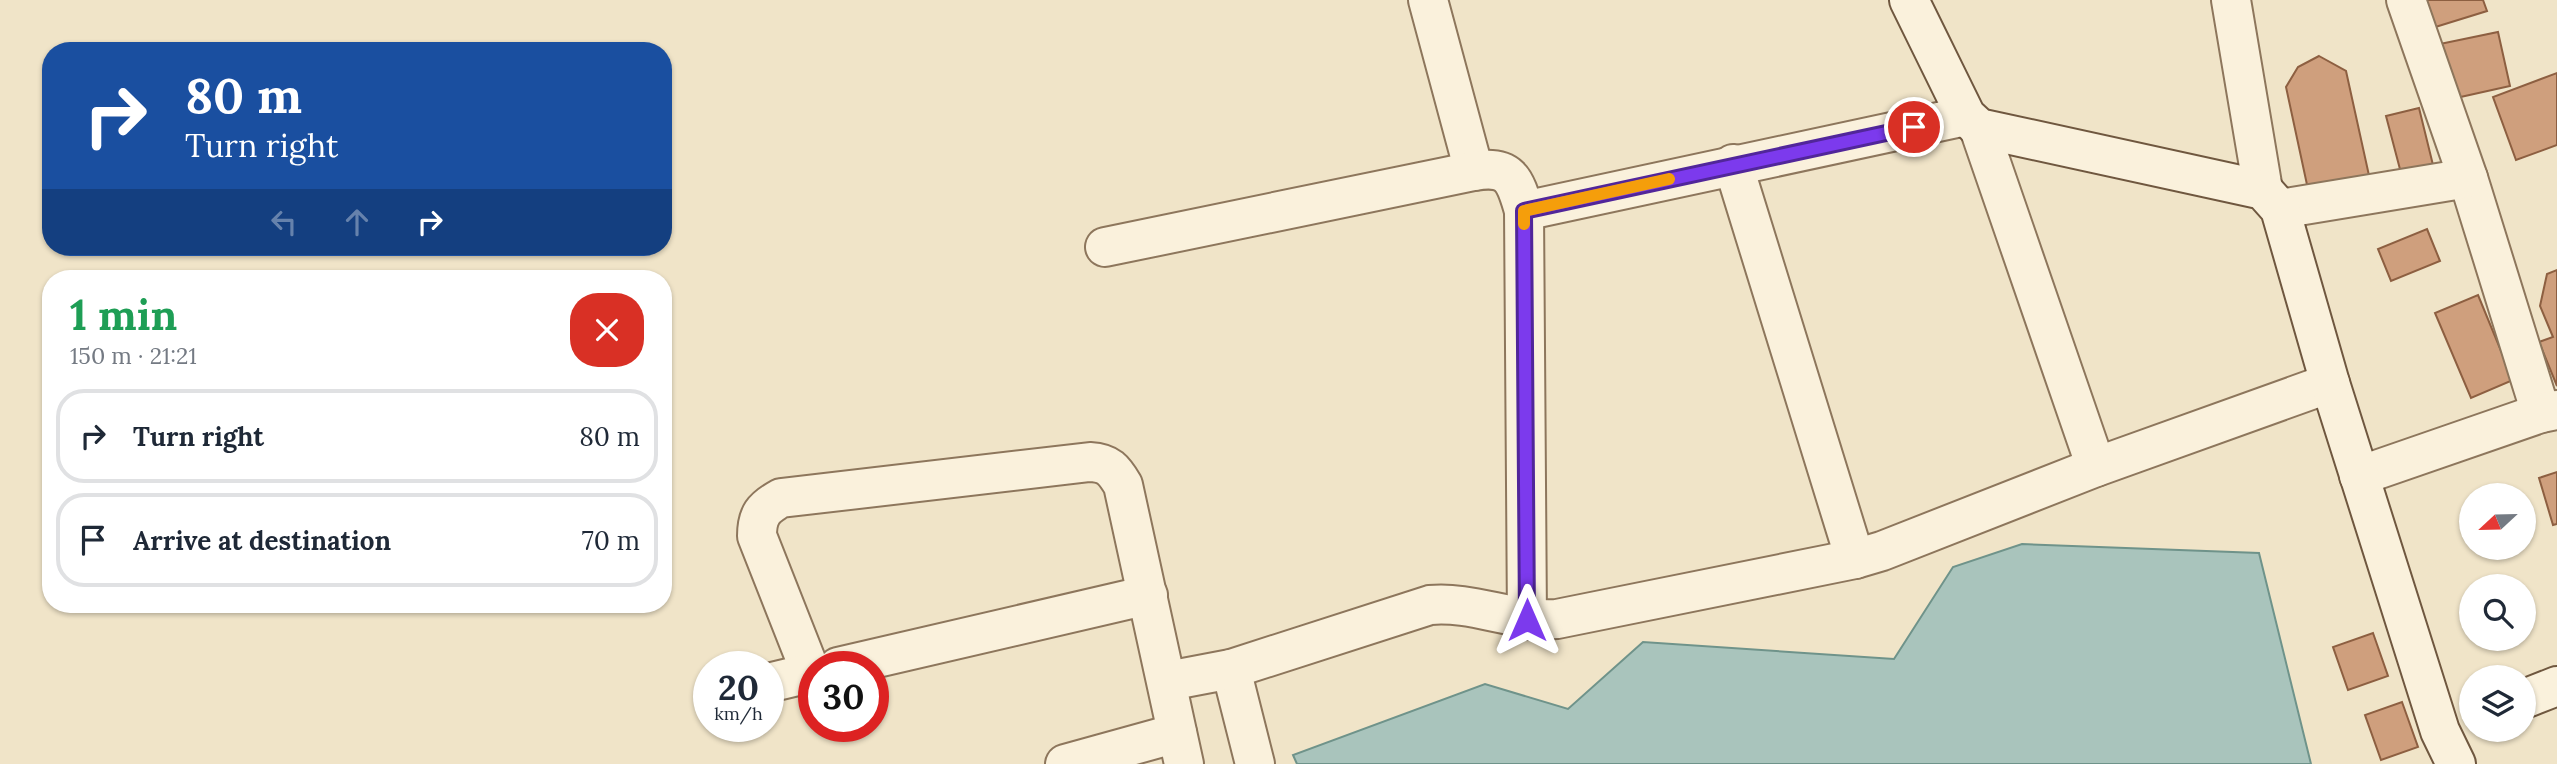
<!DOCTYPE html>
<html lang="en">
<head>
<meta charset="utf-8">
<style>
	:root { --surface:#fff; --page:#f2f2f3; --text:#1f2937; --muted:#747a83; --line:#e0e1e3 }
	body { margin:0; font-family:Lora,serif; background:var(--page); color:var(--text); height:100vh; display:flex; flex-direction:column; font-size:26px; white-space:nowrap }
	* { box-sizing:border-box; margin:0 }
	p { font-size:23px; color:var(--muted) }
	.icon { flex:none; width:38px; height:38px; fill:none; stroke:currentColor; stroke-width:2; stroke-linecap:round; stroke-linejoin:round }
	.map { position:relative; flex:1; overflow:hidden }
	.panel { position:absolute; left:42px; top:270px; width:630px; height:343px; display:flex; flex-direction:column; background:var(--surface); border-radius:28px; box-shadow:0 2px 5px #0004 }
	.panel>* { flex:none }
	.guide { position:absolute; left:42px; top:42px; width:630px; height:214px; border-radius:28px; box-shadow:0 2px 5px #0004; background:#1a4fa0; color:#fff; overflow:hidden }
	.needle { width:46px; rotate:248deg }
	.tools { position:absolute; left:2459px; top:483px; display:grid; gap:14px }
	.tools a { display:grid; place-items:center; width:77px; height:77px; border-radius:50%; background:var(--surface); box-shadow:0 2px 5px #0004; font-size:35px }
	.speed { position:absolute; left:693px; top:651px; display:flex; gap:14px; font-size:35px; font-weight:700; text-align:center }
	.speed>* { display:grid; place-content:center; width:91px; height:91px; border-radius:50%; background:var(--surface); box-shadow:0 2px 5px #0004; line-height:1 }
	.speed small { font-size:18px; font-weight:400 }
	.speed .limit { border:10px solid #d22; background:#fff; color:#111 }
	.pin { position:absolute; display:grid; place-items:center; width:60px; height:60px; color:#fff; margin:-30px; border:4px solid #fff; border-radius:50%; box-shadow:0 2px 7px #0007 }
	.me { position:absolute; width:77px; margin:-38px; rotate:0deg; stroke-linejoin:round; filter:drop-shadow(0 0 5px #0008) }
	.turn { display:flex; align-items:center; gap:24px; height:147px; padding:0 28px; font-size:32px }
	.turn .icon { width:91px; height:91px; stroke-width:2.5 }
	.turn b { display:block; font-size:49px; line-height:60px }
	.lanes { display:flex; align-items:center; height:66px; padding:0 28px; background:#0003; justify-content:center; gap:35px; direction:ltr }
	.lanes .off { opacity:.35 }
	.round { display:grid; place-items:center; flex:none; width:74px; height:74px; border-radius:28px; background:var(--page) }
	.head { display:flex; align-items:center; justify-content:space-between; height:119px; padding:0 28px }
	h1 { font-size:42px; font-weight:700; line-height:52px; color:#1e9e55 }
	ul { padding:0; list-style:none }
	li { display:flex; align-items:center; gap:21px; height:94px; margin:0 14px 10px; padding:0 14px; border:4px solid var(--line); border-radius:28px }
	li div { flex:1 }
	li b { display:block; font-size:26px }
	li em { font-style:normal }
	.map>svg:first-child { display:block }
	.water { fill:#a9c4bc; stroke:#6f938a; stroke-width:2 }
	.building { fill:#cf9f7d; stroke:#8d5f41; stroke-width:2 }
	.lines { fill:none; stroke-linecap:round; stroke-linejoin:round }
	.street-casing { stroke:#8d765c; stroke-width:42 }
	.secondary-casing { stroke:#6f573f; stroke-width:42 }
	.street { stroke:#faf1dc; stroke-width:38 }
	.secondary { stroke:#faf1dc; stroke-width:38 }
	.route-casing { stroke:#51269a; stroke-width:18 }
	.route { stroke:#7c3aed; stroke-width:12 }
	.slow { stroke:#f59e0b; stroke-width:12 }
</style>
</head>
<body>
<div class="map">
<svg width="2557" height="764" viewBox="0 0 2557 764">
	<rect width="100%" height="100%" fill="#f0e4c8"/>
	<polygon class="water" points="2022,544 2259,553 2311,764 1297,764 1293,755 1485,684 1568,709 1643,642 1894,659 1953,567"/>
	<g class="building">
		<polygon points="2419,0 2483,0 2487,11 2429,29"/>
		<polygon points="2498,32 2510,86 2447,100 2435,45"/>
		<polygon points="2319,56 2346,71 2370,180 2309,194 2286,87 2298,67"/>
		<polygon points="2557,73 2557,145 2516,160 2493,97"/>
		<polygon points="2419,108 2433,165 2401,173 2386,116"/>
		<polygon points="2427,229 2440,261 2391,281 2378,249"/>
		<polygon points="2557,270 2557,386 2539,342 2553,337 2540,306 2547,274"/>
		<polygon points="2478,295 2513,380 2471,398 2435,313"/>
		<polygon points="2557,472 2557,524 2553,525 2539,478"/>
		<polygon points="2373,633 2388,676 2348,690 2333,647"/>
		<polygon points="2402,702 2418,747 2381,760 2365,715"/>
	</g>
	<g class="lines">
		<defs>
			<g id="street">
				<polyline points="1428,0 1474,171"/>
				<polyline points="2231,0 2263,190"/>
				<polyline points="2406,0 2468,178 2541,413"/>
				<polyline points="1979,128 2096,467"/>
				<polyline points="1733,164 1855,559"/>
				<polyline points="2280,209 2468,178"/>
				<polyline points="1524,211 1966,116"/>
				<path d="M1105 247 1474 171C1510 165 1515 179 1524 211L1527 620"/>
				<polyline points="2359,476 2541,413 2557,410"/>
				<polyline points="838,667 1148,595"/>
				<polyline points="1231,669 1255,764"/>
				<path d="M811 673 757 536C757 515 763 508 781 498L1090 462C1109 463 1114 470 1123 485L1184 764"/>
				<path d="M1168 681 1231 669 1430 605C1473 601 1513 622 1557 619L1855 559 1882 551 2096 467 2330 383"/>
				<polyline points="768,683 814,672"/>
				<polyline points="1065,764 1177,733"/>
			</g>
			<g id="secondary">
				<polyline points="1909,0 1966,116 1979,128 2263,190 2280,209 2330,383 2440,731 2456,764"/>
				<polyline points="2524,699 2557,686"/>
			</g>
		</defs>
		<use href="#street" class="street-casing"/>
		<use href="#secondary" class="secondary-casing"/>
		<use href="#street" class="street"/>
		<use href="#secondary" class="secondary"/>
	</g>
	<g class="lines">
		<defs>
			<polyline id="route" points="1527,620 1524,211 1914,127"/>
		</defs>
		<use href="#route" class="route-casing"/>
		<use href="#route" class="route"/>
		<polyline class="slow" points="1524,224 1524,211 1669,179"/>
	</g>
</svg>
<div class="tools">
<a><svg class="needle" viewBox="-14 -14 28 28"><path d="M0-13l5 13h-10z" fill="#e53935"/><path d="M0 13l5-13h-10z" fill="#747a83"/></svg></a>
<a><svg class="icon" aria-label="search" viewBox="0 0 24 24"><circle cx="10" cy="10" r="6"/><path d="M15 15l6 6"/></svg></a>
<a><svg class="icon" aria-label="layers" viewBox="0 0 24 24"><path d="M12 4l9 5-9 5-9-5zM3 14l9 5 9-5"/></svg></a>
</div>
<div class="speed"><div>20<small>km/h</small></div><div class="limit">30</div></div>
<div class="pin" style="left:1914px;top:127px;background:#d93025"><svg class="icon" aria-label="arrive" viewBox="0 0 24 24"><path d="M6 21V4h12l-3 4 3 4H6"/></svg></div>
<svg class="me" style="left:1527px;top:620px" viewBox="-20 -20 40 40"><path d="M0-17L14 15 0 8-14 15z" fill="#7c3aed" stroke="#fff" stroke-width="4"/></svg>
<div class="guide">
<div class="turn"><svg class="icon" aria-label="right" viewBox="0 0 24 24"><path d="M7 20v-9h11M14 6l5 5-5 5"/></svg><div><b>80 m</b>Turn right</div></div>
<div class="lanes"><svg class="icon off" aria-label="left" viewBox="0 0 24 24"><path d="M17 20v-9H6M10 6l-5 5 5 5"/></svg><svg class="icon off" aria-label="ahead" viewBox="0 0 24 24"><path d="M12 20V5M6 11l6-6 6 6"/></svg><svg class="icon" aria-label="right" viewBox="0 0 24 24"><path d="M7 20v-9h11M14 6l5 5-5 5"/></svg></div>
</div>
<section class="panel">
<div class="head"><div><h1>1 min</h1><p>150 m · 21:21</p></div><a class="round" style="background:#d93025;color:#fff"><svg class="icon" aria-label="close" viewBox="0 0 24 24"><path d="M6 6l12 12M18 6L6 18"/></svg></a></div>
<ul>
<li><svg class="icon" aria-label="right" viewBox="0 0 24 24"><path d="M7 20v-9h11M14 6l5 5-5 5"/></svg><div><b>Turn right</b></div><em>80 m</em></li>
<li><svg class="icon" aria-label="arrive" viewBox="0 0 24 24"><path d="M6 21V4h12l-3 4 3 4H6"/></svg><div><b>Arrive at destination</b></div><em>70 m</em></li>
</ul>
</section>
</div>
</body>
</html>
